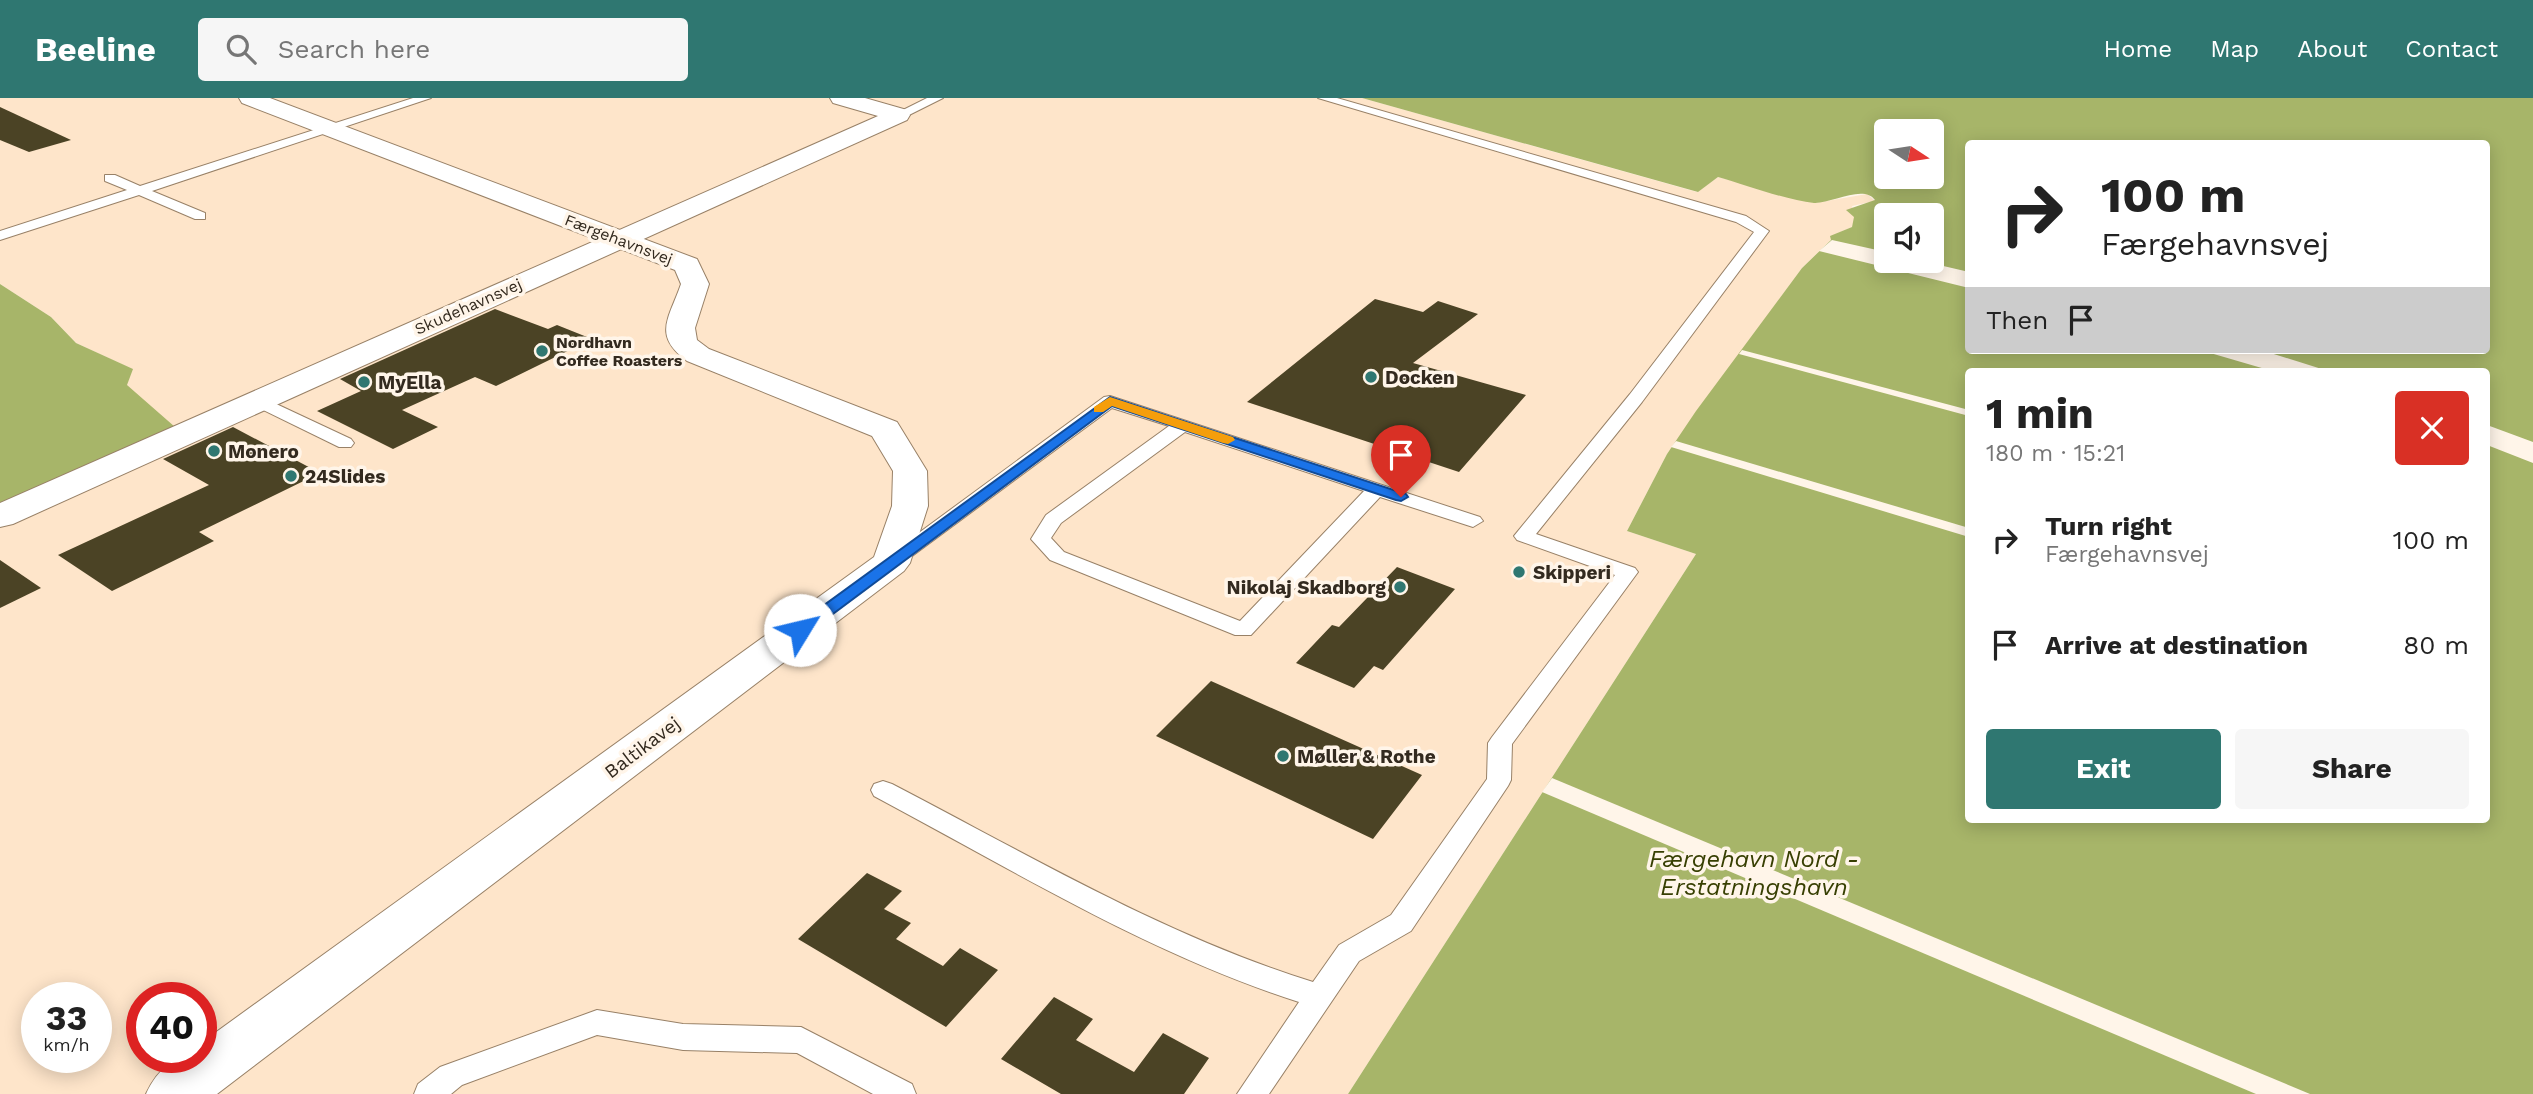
<!DOCTYPE html>
<html lang="en">
<head>
<meta charset="utf-8">
<style>
	:root { --surface:#fff; --page:#f6f6f6; --text:#222; --muted:#767676; --accent:#2f7771 }
	body { margin:0; font-family:"Work Sans",sans-serif; background:var(--page); color:var(--text); height:100vh; display:flex; flex-direction:column; font-size:26px; white-space:nowrap }
	* { box-sizing:border-box; margin:0 }
	p { font-size:23px; color:var(--muted) }
	.icon { flex:none; width:38px; height:38px; fill:none; stroke:currentColor; stroke-width:2; stroke-linecap:round; stroke-linejoin:round }
	.map { position:relative; flex:1; overflow:hidden }
	.side { position:absolute; left:1965px; top:270px; width:525px; height:455px; display:flex; flex-direction:column; background:var(--surface); border-radius:7px; box-shadow:0 4px 18px #0003 }
	.side>* { flex:none }
	.top-card { position:absolute; left:1965px; top:42px; width:525px; height:214px; border-radius:7px; box-shadow:0 4px 18px #0003; background:#fff; color:var(--text); overflow:hidden }
	.needle { width:46px; rotate:102deg }
	.buttons { position:absolute; left:1874px; top:21px; display:grid; gap:14px }
	.buttons a { display:grid; place-items:center; width:70px; height:70px; border-radius:7px; background:var(--surface); box-shadow:0 4px 18px #0003; font-size:35px }
	.speed { position:absolute; left:21px; top:884px; display:flex; gap:14px; font-size:35px; font-weight:700; text-align:center }
	.speed>* { display:grid; place-content:center; width:91px; height:91px; border-radius:50%; background:var(--surface); box-shadow:0 4px 18px #0003; line-height:1 }
	.speed small { font-size:18px; font-weight:400 }
	.speed .limit { border:10px solid #d22; background:#fff; color:#111 }
	.pin { position:absolute; display:grid; place-items:center; width:60px; height:60px; color:#fff; margin:-72px -30px; border-radius:50% 50% 50% 0; rotate:-45deg; box-shadow:0 0 7px #0007 }
	.pin .icon { rotate:45deg }
	.me { position:absolute; width:77px; margin:-38px; rotate:54deg; stroke-linejoin:round; filter:drop-shadow(0 0 5px #0008) }
	.turn { display:flex; align-items:center; gap:24px; height:147px; padding:0 21px; font-size:32px }
	.turn .icon { width:91px; height:91px; stroke-width:2.5 }
	.turn b { display:block; font-size:49px; line-height:60px }
	.then { display:flex; align-items:center; height:66px; padding:0 21px; background:#0003; gap:14px; font-size:26px }
	.round { display:grid; place-items:center; flex:none; width:74px; height:74px; border-radius:7px; background:var(--page) }
	.headline { display:flex; align-items:center; justify-content:space-between; height:119px; padding:0 21px }
	h1 { font-size:42px; font-weight:700; line-height:52px }
	.button { display:flex; gap:14px; margin-top:auto; padding:14px 21px }
	.button a { flex:1; height:80px; border-radius:7px; background:var(--accent); color:#fff; font-size:28px; font-weight:700; line-height:80px; text-align:center }
	.button a+a { background:var(--page); color:var(--text) }
	ul { padding:0; list-style:none }
	li { display:flex; align-items:center; gap:21px; height:105px; padding:0 21px }
	li div { flex:1 }
	li b { display:block; font-size:26px }
	li em { font-style:normal }
	header { display:flex; align-items:center; gap:42px; box-sizing:border-box; height:98px; padding:0 35px; background:var(--accent); color:#fff }
	header strong { font-size:33px }
	nav { display:flex; gap:38px; margin-inline-start:auto; font-size:24px }
	.search { width:490px; height:63px; background:var(--page); display:flex; align-items:center; gap:18px; box-sizing:border-box; padding:0 24px; border-radius:7px; color:var(--muted); font-size:26px }
	.map>svg:first-child { display:block }
	.built { fill:#fee5ca; fill-rule:evenodd }
	.water { fill:#a7b569; fill-rule:evenodd }
	.pier { fill:#fff5e9 }
	.building { fill:#4b4325 }
	.lines { fill:none; stroke-linecap:round; stroke-linejoin:round }
	.service-casing { stroke:#988167; stroke-width:2 }
	.minor-casing { stroke:#988167; stroke-width:2 }
	.tertiary-casing { stroke:#988167; stroke-width:2 }
	.service { fill:#fff; fill-rule:evenodd }
	.minor { fill:#fff; fill-rule:evenodd }
	.tertiary { fill:#fff; fill-rule:evenodd }
	.route { fill:#1a73e8; stroke:#114b97; stroke-width:2 }
	.slow { fill:#f59e0b }
	.poi-dot { fill:#2f7771; stroke:#fff5e9; stroke-width:2.5 }
	.labels { text-anchor:middle; stroke-width:7; stroke-linejoin:round; paint-order:stroke }
	.far-street-label { font-size:16px; fill:#332a1f; stroke:#fff5e9 }
	.far-poi-label { font-size:16px; font-weight:bold; fill:#332a1f; stroke:#fff5e9; text-anchor:start }
	.poi-label { font-size:19px; font-weight:bold; fill:#332a1f; stroke:#fff5e9; text-anchor:start }
	.street-label { font-size:19px; fill:#332a1f; stroke:#fff5e9 }
	.near-water-label { font-size:24px; font-style:italic; fill:#373f02; stroke:#fff5e9 }
</style>
</head>
<body>
<header>
<strong>Beeline</strong>
<div class="search"><svg class="icon" aria-label="search" viewBox="0 0 24 24"><circle cx="10" cy="10" r="6"/><path d="M15 15l6 6"/></svg>Search here</div>
<nav><a>Home</a><a>Map</a><a>About</a><a>Contact</a></nav>
</header>
<div class="map">
<svg width="2533" height="996" viewBox="0 0 2533 996">
	<rect width="100%" height="100%" fill="#fff5e9"/>
	<path class="built" d="M0 0H1362L1697 94 1718 79 1815 105 1867 96 1875 103 1852 108 1855 119 1852 129 1838 135 1802 170 1667 356 1627 433 1696 456 1348 996H0V406L126 287 132 271 76 245 51 219 0 186ZM37 900H96V959H37ZM142 900H201V959H142Z"/>
	<g class="water">
		<path d="M1362 0H2533V996H1348L1696 456 1627 433 1667 356 1696 313 1802 170 1831 142 1830 138 1852 129 1854 119 1846 112 1875 102C1864 86 1830 106 1814 105 1786 102 1746 87 1718 79L1698 94ZM1886 33H1932V79H1886ZM1969 46H2487V252H1969ZM1886 117H1932V163H1886ZM1969 273H2487V721H1969Z"/>
		<polygon points="0,186 51,219 76,245 133,271 127,287 175,329 0,406"/>
	</g>
	<g class="pier">
		<polygon points="1832,142 1886,154 1886,163 1922,163 1969,174 1969,190 1819,153"/>
		<polygon points="1742,252 1969,312 1969,318 1739,256"/>
		<polygon points="2200,252 2261,252 2328,273 2272,273"/>
		<polygon points="2487,327 2533,344 2533,365 2487,347"/>
		<polygon points="1676,343 1969,430 1969,439 1671,349"/>
		<polygon points="1552,680 2310,996 2256,996 1542,694"/>
	</g>
	<g class="building">
		<polygon points="0,9 71,42 29,54 0,42"/>
		<polygon points="1375,201 1423,214 1438,203 1478,216 1413,265 1526,297 1459,374 1247,304"/>
		<polygon points="495,211 548,231 557,227 592,241 496,288 475,279 402,312 438,329 393,351 317,313 361,293 340,281"/>
		<polygon points="233,329 320,375 199,434 214,443 112,493 58,457 209,387 163,361"/>
		<polygon points="0,462 41,490 0,510"/>
		<polygon points="1397,469 1455,491 1383,572 1374,568 1354,590 1296,565 1332,527 1339,529"/>
		<polygon points="1211,583 1267,608 1422,677 1373,741 1156,638"/>
		<polygon points="867,775 902,793 884,811 911,825 896,841 943,868 960,850 998,872 946,929 798,841"/>
		<polygon points="1054,899 1093,921 1076,942 1134,974 1163,935 1209,960 1184,996 1061,996 1001,961"/>
	</g>
	<g class="lines">
		<defs>
			<g id="service">
				<polygon points="413,0 431,0 152,93 205,115 205,121 195,121 139,97 0,142 0,133 127,92 105,83 105,77 115,77 140,88"/>
				<polygon points="927,0 943,0 903,20 893,17"/>
				<path d="M1318 0H1337L1746 118 1769 133 1642 304 1536 436 1635 470 1638 474 1512 646 1511 682 1508 688 1411 833 1359 863 1269 996H1237L1299 904C1149 856 1013 772 874 698L871 692 874 686 883 683 892 686C1029 757 1165 838 1313 884L1339 847 1391 817 1487 681 1488 645 1492 639 1615 477 1517 442 1514 438 1630 296 1754 134 1736 124Z"/>
				<polygon points="257,297 351,341 354,345 351,349 339,349 251,306 248,302 251,298"/>
				<path d="M1110 298 1480 419 1483 423 1473 429 1380 399 1251 537H1235L1050 462 1031 441 1046 417 1169 328 1112 310 900 467H886L883 463 886 459 1104 299ZM1185 334 1364 393 1240 523 1064 454 1051 440 1061 425Z"/>
				<polygon points="597,912 683,926 801,929 912,986 916,996 873,996 797,955 683,952 597,937 462,987 451,996 414,996 418,986 440,969"/>
			</g>
			<polygon id="minor" points="830,0 865,0 907,12 910,17 907,22 13,426 0,429 0,405 878,18 833,5"/>
			<path id="tertiary" d="M239 0H270L697 161 709 186 695 230 697 242 709 251 897 324 927 373 928 408 910 465 904 473 217 996H146C158 970 173 959 201 959V945L874 459 892 408 893 373 872 338 687 263C652 237 669 221 681 186L675 172 242 5Z"/>
		</defs>
		<use href="#service" class="service-casing"/>
		<use href="#minor" class="minor-casing"/>
		<use href="#tertiary" class="tertiary-casing"/>
		<use href="#service" class="service"/>
		<use href="#minor" class="minor"/>
		<use href="#tertiary" class="tertiary"/>
	</g>
	<polygon class="route" points="1110,299 1406,396 1408,399 1401,403 1396,402 1112,308 806,536 794,536 792,532 794,529"/>
	<polygon class="slow" points="1110,299 1233,339 1235,342 1228,346 1223,345 1112,308 1103,314 1094,314 1094,309"/>
	<g class="poi-dot">
		<circle cx="542" cy="253" r="7"/>
		<circle cx="1371" cy="279" r="7"/>
		<circle cx="364" cy="284" r="7"/>
		<circle cx="214" cy="353" r="7"/>
		<circle cx="291" cy="378" r="7"/>
		<circle cx="1519" cy="474" r="7"/>
		<circle cx="1400" cy="489" r="7"/>
		<circle cx="1283" cy="658" r="7"/>
	</g>
	<g class="labels">
		<g class="far-street-label">
			<text transform="translate(619 141) rotate(21)" y="6">Færgehavnsvej</text>
			<text transform="translate(468 208) rotate(-24)" y="6">Skudehavnsvej</text>
		</g>
		<g class="far-poi-label">
			<text x="556" y="250">Nordhavn<tspan x="556" dy="18">Coffee Roasters</tspan></text>
		</g>
		<g class="poi-label">
			<text x="1385" y="286">Docken</text>
			<text x="378" y="291">MyElla</text>
			<text x="228" y="360">Monero</text>
			<text x="305" y="385">24Slides</text>
			<text x="1533" y="481">Skipperi</text>
			<text x="1386" y="496" text-anchor="end">Nikolaj Skadborg</text>
			<text x="1297" y="665">Møller &amp; Rothe</text>
		</g>
		<g class="street-label">
			<text transform="translate(642 649) rotate(-37)" y="7">Baltikavej</text>
		</g>
		<g class="near-water-label">
			<text x="1754" y="769">Færgehavn Nord -<tspan x="1754" dy="28">Erstatningshavn</tspan></text>
		</g>
	</g>
</svg>
<div class="buttons">
<a><svg class="needle" viewBox="-14 -14 28 28"><path d="M0-13l5 13h-10z" fill="#e53935"/><path d="M0 13l5-13h-10z" fill="#767676"/></svg></a>
<a><svg class="icon" aria-label="sound" viewBox="0 0 24 24"><path d="M4 9h4l5-4v14l-5-4H4zM17 9q2 3 0 6"/></svg></a>
</div>
<div class="speed"><div>33<small>km/h</small></div><div class="limit">40</div></div>
<div class="pin" style="left:1401px;top:399px;background:#d93025"><svg class="icon" aria-label="arrive" viewBox="0 0 24 24"><path d="M6 21V4h12l-3 4 3 4H6"/></svg></div>
<svg class="me" style="left:800px;top:532px" viewBox="-20 -20 40 40"><circle r="19" fill="#fff"/><path d="M0-13L10 11 0 6-10 11z" fill="#1a73e8"/></svg>
<div class="top-card">
<div class="turn"><svg class="icon" aria-label="right" viewBox="0 0 24 24"><path d="M7 20v-9h11M14 6l5 5-5 5"/></svg><div><b>100 m</b>Færgehavnsvej</div></div>
<div class="then">Then<svg class="icon" aria-label="arrive" viewBox="0 0 24 24"><path d="M6 21V4h12l-3 4 3 4H6"/></svg></div>
</div>
<section class="side">
<div class="headline"><div><h1>1 min</h1><p>180 m · 15:21</p></div><a class="round" style="background:#d93025;color:#fff"><svg class="icon" aria-label="close" viewBox="0 0 24 24"><path d="M6 6l12 12M18 6L6 18"/></svg></a></div>
<ul>
<li><svg class="icon" aria-label="right" viewBox="0 0 24 24"><path d="M7 20v-9h11M14 6l5 5-5 5"/></svg><div><b>Turn right</b><p>Færgehavnsvej</p></div><em>100 m</em></li>
<li><svg class="icon" aria-label="arrive" viewBox="0 0 24 24"><path d="M6 21V4h12l-3 4 3 4H6"/></svg><div><b>Arrive at destination</b></div><em>80 m</em></li>
</ul>
<div class="button"><a>Exit</a><a>Share</a></div>
</section>
</div>
</body>
</html>
